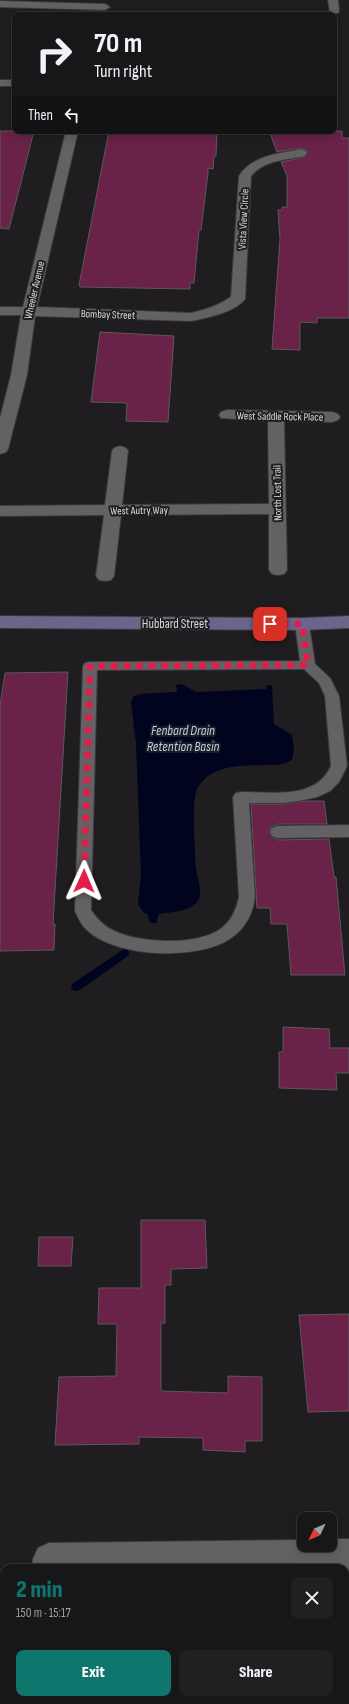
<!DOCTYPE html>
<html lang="en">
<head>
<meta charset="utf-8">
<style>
	:root { --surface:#171618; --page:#201f21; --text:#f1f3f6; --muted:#9e9fa2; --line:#363537; --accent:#0f766e }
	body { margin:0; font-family:"Sofia Sans Condensed",sans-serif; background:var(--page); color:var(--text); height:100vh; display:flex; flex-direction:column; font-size:15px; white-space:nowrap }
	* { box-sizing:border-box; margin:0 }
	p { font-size:13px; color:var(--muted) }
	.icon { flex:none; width:22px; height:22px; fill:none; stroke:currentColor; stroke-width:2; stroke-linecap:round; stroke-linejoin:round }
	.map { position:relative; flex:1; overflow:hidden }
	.panel { position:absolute; left:0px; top:1564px; width:349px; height:140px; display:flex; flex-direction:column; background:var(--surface); border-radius:12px 12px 0 0; box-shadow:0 2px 10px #0003,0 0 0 1px var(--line) }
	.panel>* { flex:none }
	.banner { position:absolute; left:12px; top:12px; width:325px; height:122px; border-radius:8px; box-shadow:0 2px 10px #0003,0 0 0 1px var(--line); background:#171618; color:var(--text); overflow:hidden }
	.needle { width:26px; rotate:226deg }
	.buttons { position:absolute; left:297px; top:1512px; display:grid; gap:8px }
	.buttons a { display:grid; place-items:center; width:40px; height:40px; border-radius:8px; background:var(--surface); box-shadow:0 2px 10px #0003,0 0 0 1px var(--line); font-size:20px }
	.pin { position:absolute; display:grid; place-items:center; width:34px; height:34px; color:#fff; margin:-17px; border-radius:8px; box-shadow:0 2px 6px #0006 }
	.me { position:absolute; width:44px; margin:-22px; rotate:1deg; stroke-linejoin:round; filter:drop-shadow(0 0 3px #0008) }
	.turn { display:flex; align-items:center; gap:14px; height:84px; padding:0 16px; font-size:18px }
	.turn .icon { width:52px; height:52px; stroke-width:2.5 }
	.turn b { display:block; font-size:28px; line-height:34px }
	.then { display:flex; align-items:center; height:38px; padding:0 16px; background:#0003; gap:8px; font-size:15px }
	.round { display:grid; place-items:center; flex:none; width:42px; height:42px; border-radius:8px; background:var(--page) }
	.overview { display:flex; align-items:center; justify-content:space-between; height:68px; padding:0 16px }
	h1 { font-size:24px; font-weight:800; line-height:30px; color:var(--accent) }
	.cta { display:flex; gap:8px; margin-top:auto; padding:8px 16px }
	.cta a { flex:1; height:46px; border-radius:8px; background:var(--accent); color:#fff; font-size:16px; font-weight:800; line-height:46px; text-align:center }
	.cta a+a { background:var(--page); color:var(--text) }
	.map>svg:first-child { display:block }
	.water { fill:#00041e }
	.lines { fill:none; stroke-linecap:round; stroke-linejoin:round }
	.stream { fill:#00041e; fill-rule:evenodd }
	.building { fill:#692248; stroke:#5d585a }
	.lane-casing { stroke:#3b393c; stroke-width:2 }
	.street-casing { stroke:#3b393c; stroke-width:2 }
	.secondary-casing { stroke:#3b393c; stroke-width:2 }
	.lane { fill:#646165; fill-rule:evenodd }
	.street { fill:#646165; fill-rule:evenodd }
	.secondary { fill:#6b658c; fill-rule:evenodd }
	.route { stroke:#e11d48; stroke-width:7; stroke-dasharray:0 12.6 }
	.labels { text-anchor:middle; stroke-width:4; stroke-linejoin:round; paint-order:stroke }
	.far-street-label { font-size:11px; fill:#dad9db; stroke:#1f1d20 }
	.street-label { font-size:13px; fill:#dad9db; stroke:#1f1d20 }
	.water-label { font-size:14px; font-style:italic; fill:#b2cff0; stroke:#1f1d20 }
</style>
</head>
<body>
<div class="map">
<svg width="349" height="1704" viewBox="0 0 349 1704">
	<rect width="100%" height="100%" fill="#1f1d20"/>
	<path class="water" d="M182 684 196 692 266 689 267 685H272L274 724 292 735 294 750 292 760 284 764C261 767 236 762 215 772 206 776 199 783 196 792 192 802 195 855 196 868 197 879 205 894 196 903 188 912 170 912 159 914L156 923H150L148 915 143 912 138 904 141 875 136 744 131 702 133 697 140 694 177 692 176 685Z"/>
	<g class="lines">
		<polygon class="stream" points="124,949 128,950 129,953 128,956 80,990 76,991 72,990 71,987 72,984"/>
	</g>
	<g class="building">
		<polygon points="0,131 34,131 9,229 0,228"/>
		<polygon points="109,131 217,131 216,156 214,156 213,169 208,168 208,173 201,230 199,230 194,283 190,283 190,289 80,287 79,285"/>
		<polygon points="269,131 342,131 342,138 349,138 349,318 317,318 317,323 300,322 300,350 272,349 280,239 278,210 282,210 282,207 287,207 287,176 281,162 305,157 308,152 305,149 301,148 277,152"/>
		<polygon points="100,332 174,336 168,422 126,421 127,403 91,402"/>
		<polygon points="68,672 53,924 55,924 54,950 0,951 0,705 5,673"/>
		<polygon points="303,801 324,801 327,824 278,824 271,827 269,833 272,837 278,840 329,839 334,877 336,877 345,975 291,975 287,924 271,924 270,908 257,908 251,804 283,804"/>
		<polygon points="283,1027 329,1029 330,1048 349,1048 349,1073 336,1073 337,1090 279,1088 279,1052 283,1052"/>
		<polygon points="141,1220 205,1220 207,1268 171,1269 171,1285 165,1285 165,1323 161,1323 161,1391 228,1393 228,1376 262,1377 262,1441 245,1441 245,1452 203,1450 203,1438 139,1437 139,1444 55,1445 59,1377 116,1376 117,1324 98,1324 99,1288 141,1288"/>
		<polygon points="39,1237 73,1237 71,1266 38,1266"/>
		<polygon points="349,1314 349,1411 308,1412 299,1315"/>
	</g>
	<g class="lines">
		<defs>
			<g id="lane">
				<path d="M302 620 307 621 309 624 315 664 330 678 339 696 347 766 339 782 330 791 317 797 298 801 283 803H249L255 897C253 913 245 929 231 938 199 961 114 958 86 929 81 925 78 917 75 911L83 666 85 663 90 662 300 661 295 624 297 621ZM304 669 319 683 325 696 331 766C316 800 272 792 241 792L236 793 233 797 239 897C236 911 231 922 219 930 193 946 140 943 114 931 104 926 97 919 91 910L97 670Z"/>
				<polygon points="349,825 349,837 278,838 272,836 270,832 272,828 278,826"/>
			</g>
			<g id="street">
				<polygon points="328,0 338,0 339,11 338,13 330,13"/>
				<polygon points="0,1 105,4 110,7 105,10 0,7"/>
				<rect x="0" y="80" width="15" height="6"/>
				<path d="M66 131H78L37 307 191 313C205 310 219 305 231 297L239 176C253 155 278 154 301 149L305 150 307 153 305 156C286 160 264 160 251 176L245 299C236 312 206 318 191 321L35 316 27 375 8 449 6 452 0 454V418L11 375 21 315H0V307H23Z"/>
				<polygon points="227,410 332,412 338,414 340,417 338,420 332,422 284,421 287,570 284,574 278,575 272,574 269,570 269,514 121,515 114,576 111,580 105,581 99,580 96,576 104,515 0,516 0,506 105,505 112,451 114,448 120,446 126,448 128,451 122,505 269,504 268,421 221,418 219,415 221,412"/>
				<polygon points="330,1539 349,1539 349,1571 345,1571 345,1568 32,1568 33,1559 38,1548 49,1543 304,1540 304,1545 330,1545"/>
				<rect x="24" y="1700" width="34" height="4"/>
			</g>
			<polygon id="secondary" points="0,616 302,618 349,616 349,628 302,630 0,628"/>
		</defs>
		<use href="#lane" class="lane-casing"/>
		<use href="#street" class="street-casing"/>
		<use href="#secondary" class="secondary-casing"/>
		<use href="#lane" class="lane"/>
		<use href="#street" class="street"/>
		<use href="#secondary" class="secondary"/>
	</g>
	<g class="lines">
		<polyline class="route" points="84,881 90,666 308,665 302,624 270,624"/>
	</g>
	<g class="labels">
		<g class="far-street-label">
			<text transform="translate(243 219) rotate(-87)" y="4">Vista View Circle</text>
			<text transform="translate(34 290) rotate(-77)" y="4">Wheeler Avenue</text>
			<text transform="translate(108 314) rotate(2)" y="4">Bombay Street</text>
			<text transform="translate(280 416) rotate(1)" y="4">West Saddle Rock Place</text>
			<text transform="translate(277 493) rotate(-91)" y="4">North Lost Trail</text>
			<text transform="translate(139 510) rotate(-1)" y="4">West Autry Way</text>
		</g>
		<g class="street-label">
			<text x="175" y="628">Hubbard Street</text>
		</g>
		<g class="water-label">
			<text x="183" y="735">Fenbard Drain<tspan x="183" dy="16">Retention Basin</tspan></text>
		</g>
	</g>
</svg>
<div class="buttons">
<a><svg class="needle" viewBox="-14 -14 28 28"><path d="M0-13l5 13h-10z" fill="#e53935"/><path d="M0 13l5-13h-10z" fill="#9e9fa2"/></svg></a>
</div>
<div class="pin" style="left:270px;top:624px;background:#d93025"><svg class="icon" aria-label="arrive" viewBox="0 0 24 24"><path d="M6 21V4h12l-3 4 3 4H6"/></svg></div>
<svg class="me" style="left:84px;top:881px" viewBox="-20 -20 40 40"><path d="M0-17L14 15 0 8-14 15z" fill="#e11d48" stroke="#fff" stroke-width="4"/></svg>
<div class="banner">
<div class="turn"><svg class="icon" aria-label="right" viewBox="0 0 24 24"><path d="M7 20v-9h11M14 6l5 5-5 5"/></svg><div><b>70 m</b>Turn right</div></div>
<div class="then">Then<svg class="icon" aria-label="left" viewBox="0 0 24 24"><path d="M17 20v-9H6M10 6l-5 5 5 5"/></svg></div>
</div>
<section class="panel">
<div class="overview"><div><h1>2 min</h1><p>150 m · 15:17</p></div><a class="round"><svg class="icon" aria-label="close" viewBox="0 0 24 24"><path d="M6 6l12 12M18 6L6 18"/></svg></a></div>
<div class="cta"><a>Exit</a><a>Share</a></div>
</section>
</div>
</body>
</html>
